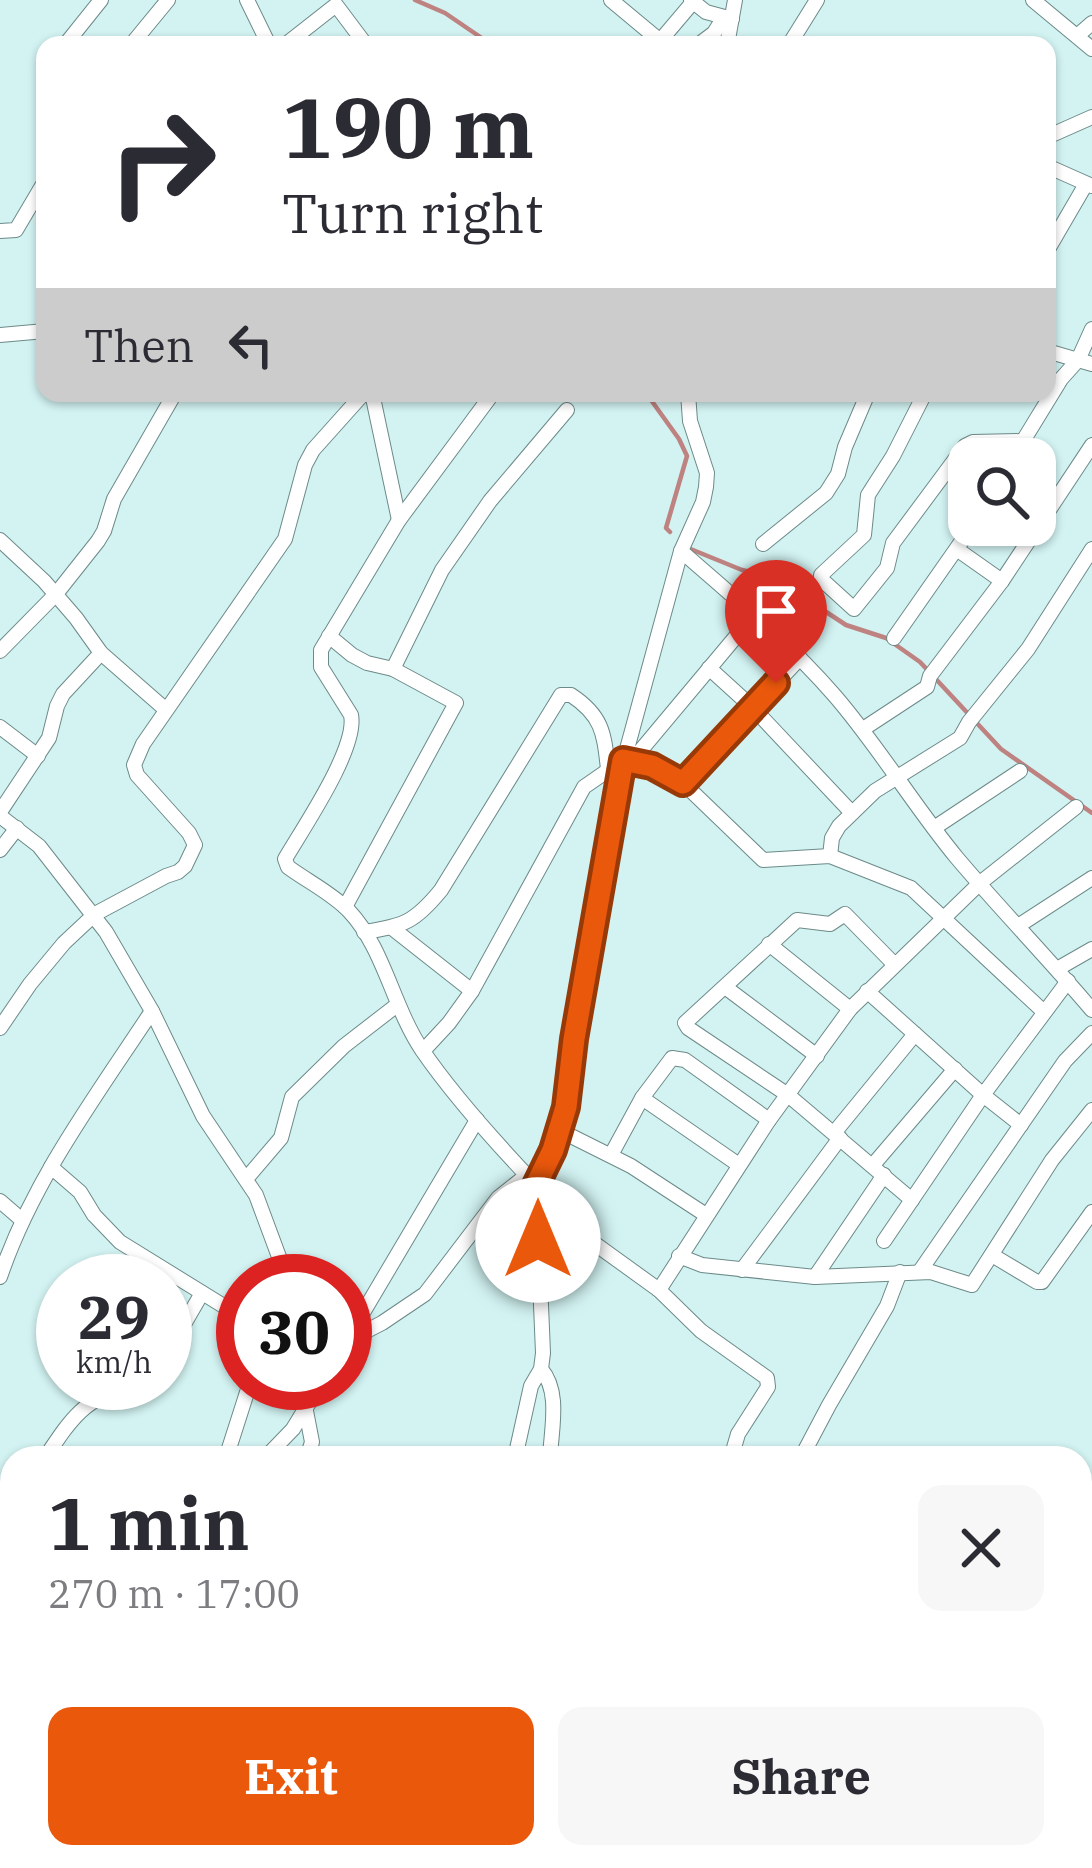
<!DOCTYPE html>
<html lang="en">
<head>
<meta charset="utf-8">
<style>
	:root { --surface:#fff; --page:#f7f7f7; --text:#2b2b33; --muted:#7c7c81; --accent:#ea580c }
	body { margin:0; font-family:"IBM Plex Serif",serif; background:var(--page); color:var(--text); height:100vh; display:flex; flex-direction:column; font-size:45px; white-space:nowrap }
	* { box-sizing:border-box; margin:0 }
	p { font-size:39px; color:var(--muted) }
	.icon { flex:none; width:66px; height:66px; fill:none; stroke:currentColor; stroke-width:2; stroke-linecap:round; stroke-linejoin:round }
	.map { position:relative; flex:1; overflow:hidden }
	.side { position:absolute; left:0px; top:1446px; width:1092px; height:423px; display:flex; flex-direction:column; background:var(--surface); border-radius:36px 36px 0 0; box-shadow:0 3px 9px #0004 }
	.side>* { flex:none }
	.hud { position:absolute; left:36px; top:36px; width:1020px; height:366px; border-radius:24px; box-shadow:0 3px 9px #0004; background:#fff; color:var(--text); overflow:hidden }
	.controls { position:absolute; left:948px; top:438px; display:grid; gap:24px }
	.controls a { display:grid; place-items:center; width:108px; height:108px; border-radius:24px; background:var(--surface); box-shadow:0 3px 9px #0004; font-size:60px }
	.speed { position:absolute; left:36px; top:1254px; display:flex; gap:24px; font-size:60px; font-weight:700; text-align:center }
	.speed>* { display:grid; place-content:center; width:156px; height:156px; border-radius:50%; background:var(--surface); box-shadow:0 3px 9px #0004; line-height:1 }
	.speed small { font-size:30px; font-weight:400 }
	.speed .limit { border:18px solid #d22; background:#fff; color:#111 }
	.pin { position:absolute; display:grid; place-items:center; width:102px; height:102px; color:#fff; margin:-123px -51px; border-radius:50% 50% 50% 0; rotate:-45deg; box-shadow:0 0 12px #0007 }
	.pin .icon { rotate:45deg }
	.me { position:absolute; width:132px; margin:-66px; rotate:0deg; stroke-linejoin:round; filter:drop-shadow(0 0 9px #0008) }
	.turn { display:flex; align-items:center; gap:42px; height:252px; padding:0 48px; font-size:54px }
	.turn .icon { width:156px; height:156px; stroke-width:2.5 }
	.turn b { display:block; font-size:84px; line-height:102px }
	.then { display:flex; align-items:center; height:114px; padding:0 48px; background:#0003; gap:24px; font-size:45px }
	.round { display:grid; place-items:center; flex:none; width:126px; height:126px; border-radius:24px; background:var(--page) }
	.headline { display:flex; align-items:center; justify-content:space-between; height:204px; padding:0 48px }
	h1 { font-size:72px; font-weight:700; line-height:90px }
	.primary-button { display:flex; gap:24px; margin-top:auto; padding:24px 48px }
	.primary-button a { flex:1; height:138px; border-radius:24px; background:var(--accent); color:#fff; font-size:48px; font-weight:700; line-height:138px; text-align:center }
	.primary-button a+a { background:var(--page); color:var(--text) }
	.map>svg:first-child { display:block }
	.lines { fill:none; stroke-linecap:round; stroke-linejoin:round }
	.stream { stroke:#be8280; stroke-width:4.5 }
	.street-casing { stroke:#6c8a89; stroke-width:16 }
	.street { stroke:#fff; stroke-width:14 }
	.route-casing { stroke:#983908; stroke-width:30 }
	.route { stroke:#ea580c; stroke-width:21 }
</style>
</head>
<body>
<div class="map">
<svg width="1092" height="1868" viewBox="0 0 1092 1868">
	<rect width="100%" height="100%" fill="#d2f3f2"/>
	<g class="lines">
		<g class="stream">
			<polyline points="415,0 445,13 492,45"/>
			<polyline points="646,393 679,439 687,456 666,528 670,532"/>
			<polyline points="688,548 742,570 773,577 846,625 886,638 920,662 1001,749 1092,813"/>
		</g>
		<defs>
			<g id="street">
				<polyline points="247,0 269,45"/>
				<polyline points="611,0 665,45"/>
				<polyline points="691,0 706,12 732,19"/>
				<polyline points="1033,0 1092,49"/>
				<polyline points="1077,36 1092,23"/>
				<polyline points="660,41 693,2"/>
				<polyline points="65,45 101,0"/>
				<polyline points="131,45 168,0"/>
				<polyline points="285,45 336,5 366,45"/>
				<polyline points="698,45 714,33 724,17"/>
				<polyline points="727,45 735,0"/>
				<polyline points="789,45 817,0"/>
				<polyline points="1047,137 1092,117"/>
				<polyline points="1047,166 1092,186"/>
				<polyline points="0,231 16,230 45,181"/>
				<polyline points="1047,251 1086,184"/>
				<polyline points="0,335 45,331"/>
				<polyline points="1047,351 1092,364"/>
				<polyline points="372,393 399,520"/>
				<path d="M493 393 399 520 321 650V667L351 715C358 748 303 828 285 859L288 867C307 881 333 894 349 911 384 948 393 1007 422 1050 455 1098 496 1143 536 1185"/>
				<polyline points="925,393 893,456 868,495 864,535 821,575 821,579 854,609 887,568 893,543 965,446 973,442 1023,441"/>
				<polyline points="1012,459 1061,379 1078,360 1092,329"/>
				<polyline points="0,540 44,581 76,618 101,653 165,709"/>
				<polyline points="763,544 826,493 838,474 845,447 868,393"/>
				<polyline points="958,550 1002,581"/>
				<path d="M681 551C734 597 789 643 835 696 879 747 914 806 957 858 1001 910 1048 958 1092 1010"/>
				<polyline points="329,636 352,655 367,663 393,669 456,703 345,907"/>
				<polyline points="894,638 973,525"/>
				<polyline points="0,651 56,594 98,541 104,531 114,499 175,393"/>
				<polyline points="709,668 753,708 852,813"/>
				<polyline points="393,669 442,570 490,501 567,410"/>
				<polyline points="0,727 38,756"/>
				<polyline points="863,729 927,687 930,676 1002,581 1092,445"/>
				<polyline points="631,762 754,615"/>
				<polyline points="683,783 800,658"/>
				<polyline points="0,812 49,738 57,706 63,694 101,653"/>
				<polyline points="0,816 39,846 106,932 152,1011 203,1116 256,1195 288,1281"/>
				<polyline points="934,828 1020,771"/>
				<polyline points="0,850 17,828"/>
				<polyline points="830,856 832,838 839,826 875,791 960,738 969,722 1028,649 1092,549"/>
				<polyline points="1018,926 1092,878"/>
				<polyline points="392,928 472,991"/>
				<path d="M364 932C404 926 415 922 441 890L561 695H571C603 716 604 734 608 769"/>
				<polyline points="769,944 850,1009"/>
				<polyline points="894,964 845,914 830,924 797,920 685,1023 688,1028 788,1095 912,1200"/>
				<polyline points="1057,969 1092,949"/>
				<polyline points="725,987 817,1056"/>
				<polyline points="867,991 983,1095 1021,1125"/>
				<polyline points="0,1028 30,984 64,943 95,914 166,876 178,872 185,866 195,845 189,833 137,775 134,765 143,744 285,539 305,465 313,450 364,393"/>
				<polyline points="423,1051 449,1023 472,991 584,787 623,760 652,766 683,783 763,860 830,856 911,888 1044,1012"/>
				<polyline points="642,1098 739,1165"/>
				<polyline points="559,1130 631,1166 706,1215"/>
				<polyline points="834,1133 915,1034"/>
				<polyline points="611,1155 642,1098 672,1058 685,1060 769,1120"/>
				<polyline points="873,1165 955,1069"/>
				<polyline points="51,1167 80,1192 94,1215 120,1242 243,1318"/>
				<polyline points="246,1179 281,1138 292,1097 344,1046 397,1005"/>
				<polyline points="0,1201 22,1220"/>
				<polyline points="537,1202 659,1290 701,1331 767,1378 768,1387 738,1434 731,1458"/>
				<polyline points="884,1241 983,1095 1068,981"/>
				<polyline points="992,1255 1037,1282 1042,1282 1092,1212"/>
				<polyline points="679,1256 702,1265 815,1277 931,1272 972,1285 1052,1160 1092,1110"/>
				<polyline points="742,1270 840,1138"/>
				<polyline points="920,1271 1065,1061 1092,1033"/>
				<path d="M0 1277C33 1180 96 1096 152 1011"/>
				<polyline points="815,1277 884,1175"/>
				<polyline points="659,1290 769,1120 850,1009 980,883 1076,807"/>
				<polyline points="349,1340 382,1323 425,1294 498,1198 527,1175"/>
				<polyline points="345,1343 477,1120"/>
				<polyline points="165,1357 202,1293"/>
				<path d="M541 1369C561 1392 551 1430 550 1458"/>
				<polyline points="306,1411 312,1442 307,1458"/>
				<path d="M45 1458C73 1416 82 1402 130 1383"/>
				<polyline points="226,1458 250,1383"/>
				<polyline points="265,1458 293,1429 321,1383"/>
				<polyline points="515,1458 531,1386 541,1369 543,1353 536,1185 553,1150 566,1107 574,1039 618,782 681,551 703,502 706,487 707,473 690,421 688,393"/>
				<polyline points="801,1458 829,1405 887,1306 900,1272"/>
				<polyline points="0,1525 12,1508"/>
				<polyline points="1080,1541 1092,1550"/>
				<polyline points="0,1566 12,1586"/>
				<polyline points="1080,1649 1092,1624"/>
				<polyline points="0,1657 12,1657"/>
				<polyline points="0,1711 12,1692"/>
				<polyline points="1080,1745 1092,1732"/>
				<polyline points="0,1840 12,1842"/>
				<polyline points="40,1857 51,1868"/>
				<polyline points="209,1857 219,1868"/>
				<polyline points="439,1857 461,1868"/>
				<polyline points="716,1857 731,1868"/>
				<polyline points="998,1857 1013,1868"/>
				<polyline points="517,1862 529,1868"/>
				<polyline points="19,1868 24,1857"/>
				<polyline points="177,1868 193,1857"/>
				<polyline points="624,1868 628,1857"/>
				<polyline points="964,1868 974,1857"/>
			</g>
		</defs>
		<use href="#street" class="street-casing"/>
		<use href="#street" class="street"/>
	</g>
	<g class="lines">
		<defs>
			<polyline id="route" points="538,1240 536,1185 553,1150 566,1107 574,1039 623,760 652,766 683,783 776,683"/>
		</defs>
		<use href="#route" class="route-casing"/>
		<use href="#route" class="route"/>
	</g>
</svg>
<div class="controls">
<a><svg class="icon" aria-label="search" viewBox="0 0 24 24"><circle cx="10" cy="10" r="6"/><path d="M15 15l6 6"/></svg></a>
</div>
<div class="speed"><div>29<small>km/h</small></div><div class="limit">30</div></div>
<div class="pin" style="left:776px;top:683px;background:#d93025"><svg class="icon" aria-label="arrive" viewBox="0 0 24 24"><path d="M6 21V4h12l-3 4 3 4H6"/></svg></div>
<svg class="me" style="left:538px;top:1240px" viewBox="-20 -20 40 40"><circle r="19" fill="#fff"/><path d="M0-13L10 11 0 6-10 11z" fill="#ea580c"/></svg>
<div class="hud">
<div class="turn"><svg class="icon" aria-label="right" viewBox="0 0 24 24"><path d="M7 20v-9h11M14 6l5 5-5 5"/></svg><div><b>190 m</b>Turn right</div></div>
<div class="then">Then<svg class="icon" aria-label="left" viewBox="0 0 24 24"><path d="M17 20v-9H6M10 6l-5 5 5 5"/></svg></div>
</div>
<section class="side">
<div class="headline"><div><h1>1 min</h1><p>270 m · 17:00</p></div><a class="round"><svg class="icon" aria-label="close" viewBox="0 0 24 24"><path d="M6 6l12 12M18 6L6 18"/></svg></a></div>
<div class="primary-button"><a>Exit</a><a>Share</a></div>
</section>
</div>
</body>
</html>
